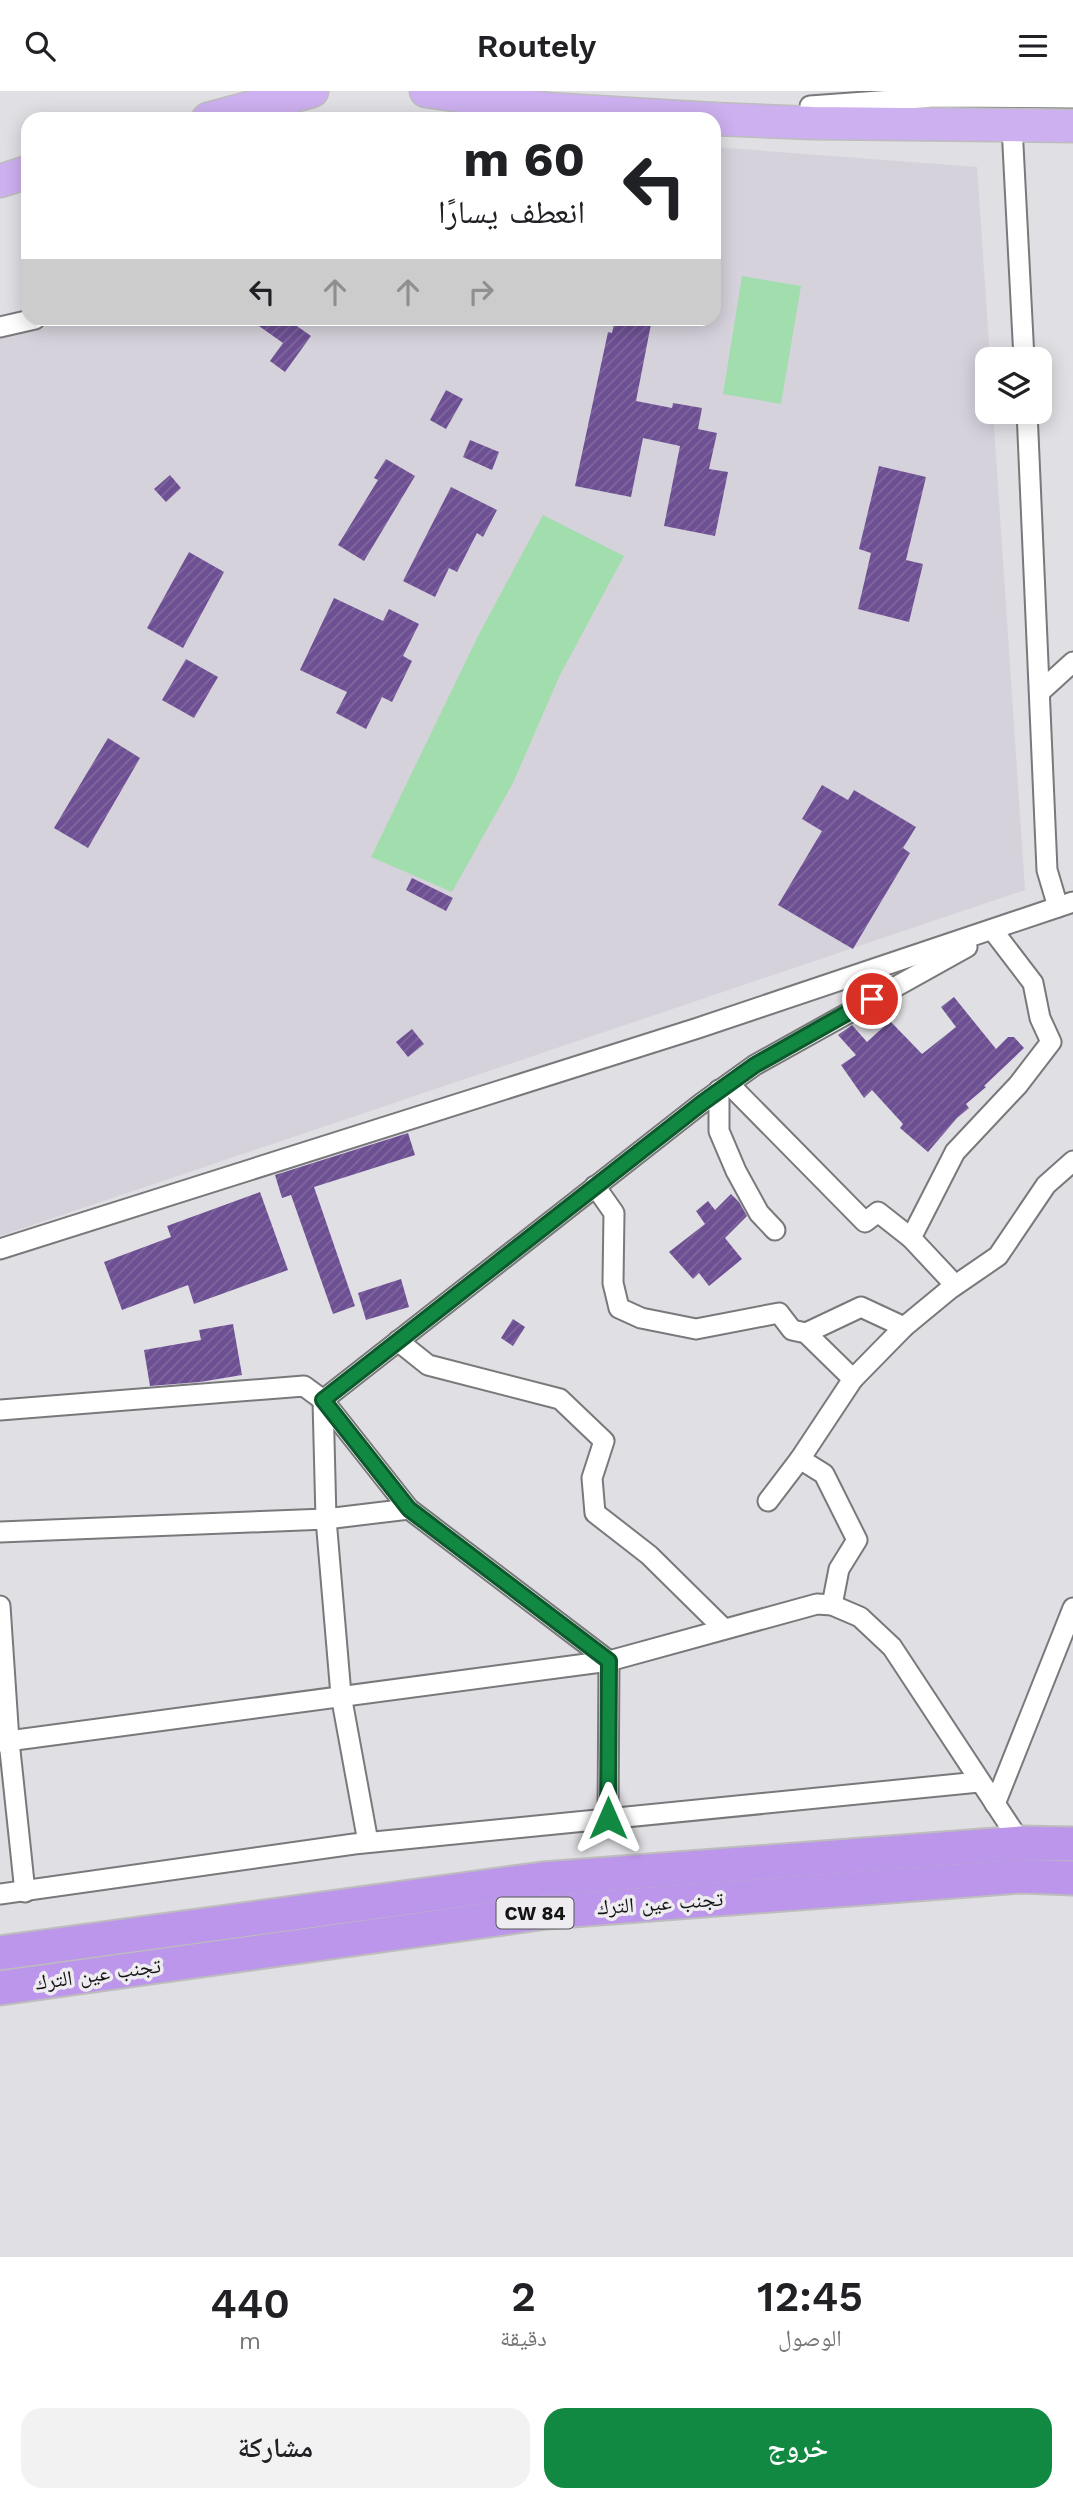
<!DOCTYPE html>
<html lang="ar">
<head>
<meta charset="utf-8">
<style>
	:root { --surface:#fff; --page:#f2f2f2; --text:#202124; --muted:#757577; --accent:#128943 }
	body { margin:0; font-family:"Work Sans","Noto Naskh Arabic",sans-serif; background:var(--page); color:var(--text); direction:rtl; height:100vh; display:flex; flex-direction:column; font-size:26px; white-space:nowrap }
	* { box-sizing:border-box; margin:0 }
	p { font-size:23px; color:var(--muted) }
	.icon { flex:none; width:38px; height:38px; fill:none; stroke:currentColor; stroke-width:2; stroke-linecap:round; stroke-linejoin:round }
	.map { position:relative; height:2166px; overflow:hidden; direction:ltr }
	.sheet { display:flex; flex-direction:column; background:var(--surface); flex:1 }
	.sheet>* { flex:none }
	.hud { position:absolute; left:21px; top:21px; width:700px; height:214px; border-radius:21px; box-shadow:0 4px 18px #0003; direction:rtl; background:#fff; color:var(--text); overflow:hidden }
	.controls { position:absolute; left:975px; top:256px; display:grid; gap:14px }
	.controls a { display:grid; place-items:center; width:77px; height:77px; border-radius:14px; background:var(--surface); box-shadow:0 4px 18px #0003; font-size:35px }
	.pin { position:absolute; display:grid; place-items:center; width:60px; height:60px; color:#fff; margin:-30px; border:4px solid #fff; border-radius:50%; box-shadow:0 2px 7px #0007 }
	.me { position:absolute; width:77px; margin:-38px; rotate:0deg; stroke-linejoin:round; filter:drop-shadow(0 0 5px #0008) }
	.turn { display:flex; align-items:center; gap:24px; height:147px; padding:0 21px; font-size:32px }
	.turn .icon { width:91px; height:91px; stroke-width:2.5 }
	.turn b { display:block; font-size:49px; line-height:60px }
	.lanes { display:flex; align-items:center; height:66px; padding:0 21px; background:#0003; justify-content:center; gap:35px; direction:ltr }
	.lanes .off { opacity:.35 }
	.eta { display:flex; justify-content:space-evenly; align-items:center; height:119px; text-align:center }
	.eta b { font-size:42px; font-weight:600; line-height:49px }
	.button { display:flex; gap:14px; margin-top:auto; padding:14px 21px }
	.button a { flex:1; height:80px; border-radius:21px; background:var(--accent); color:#fff; font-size:28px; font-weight:600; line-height:80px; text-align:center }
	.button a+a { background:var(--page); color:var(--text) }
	header { display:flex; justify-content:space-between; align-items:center; height:91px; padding:0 21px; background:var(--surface); font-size:32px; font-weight:600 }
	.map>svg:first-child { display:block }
	.built { fill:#d6d2dc }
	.pitch { fill:#a2ddae }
	.building { fill:url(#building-hatch) }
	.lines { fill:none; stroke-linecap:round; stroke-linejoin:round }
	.minor-casing { stroke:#79787b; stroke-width:23 }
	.primary-casing { stroke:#bdbdbd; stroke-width:35 }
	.trunk-casing { stroke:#bdbdbd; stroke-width:37 }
	.minor { stroke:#fff; stroke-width:19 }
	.primary { stroke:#cdb0ef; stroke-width:32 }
	.trunk { stroke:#bc96ea; stroke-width:33 }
	.route-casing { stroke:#0c592c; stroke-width:18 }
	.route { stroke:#128943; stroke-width:12 }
	.labels { text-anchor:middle; stroke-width:7; stroke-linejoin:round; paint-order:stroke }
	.shield { fill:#eeecf0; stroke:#555557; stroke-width:2 }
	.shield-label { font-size:19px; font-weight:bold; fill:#141415 }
	.street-label { font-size:21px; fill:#141415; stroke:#eeecf0 }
</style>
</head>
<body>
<header><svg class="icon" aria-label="menu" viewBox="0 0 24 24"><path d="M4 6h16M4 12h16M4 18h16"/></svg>Routely<svg class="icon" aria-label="search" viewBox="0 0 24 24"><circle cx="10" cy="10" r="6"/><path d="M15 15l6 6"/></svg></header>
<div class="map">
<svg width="1073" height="2166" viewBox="0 0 1073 2166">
	<defs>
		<pattern id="building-hatch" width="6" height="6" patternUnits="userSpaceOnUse" patternTransform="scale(1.75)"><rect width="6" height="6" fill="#6d4f93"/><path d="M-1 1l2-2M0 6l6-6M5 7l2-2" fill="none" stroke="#80699c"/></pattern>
	</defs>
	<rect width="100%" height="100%" fill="#e0dfe3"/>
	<polygon class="built" points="714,56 977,76 990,268 987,268 987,320 993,320 1025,799 0,1145 0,239 51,228 714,228"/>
	<g class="pitch">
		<polygon points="742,185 801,195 781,313 723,303"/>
		<polygon points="543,424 624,465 560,584 513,692 452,801 371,766 479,543"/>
	</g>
	<g class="building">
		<polygon points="249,228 287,228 311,245 285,281 270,270 283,252"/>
		<polygon points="615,228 652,228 636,310 672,317 673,312 702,317 698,338 717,342 709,378 728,381 715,445 664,435 680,355 643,347 631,406 575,395 608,241 612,242"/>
		<polygon points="446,299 463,308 446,338 430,329"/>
		<polygon points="470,349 499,361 492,379 463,366"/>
		<polygon points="386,368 415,385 364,470 338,454 378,389 374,387"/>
		<polygon points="879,375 926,386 906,469 923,473 909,531 858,518 871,462 859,458"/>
		<polygon points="170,384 181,397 166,411 154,398"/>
		<polygon points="451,396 497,419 483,446 477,442 457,481 449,477 435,506 403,490"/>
		<polygon points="189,461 224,481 183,557 147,537"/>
		<polygon points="334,507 383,530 389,518 419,533 403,565 412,570 392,611 382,606 366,638 336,622 347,601 300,579"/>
		<polygon points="186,568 218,586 194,627 162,609"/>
		<polygon points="108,647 140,667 88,757 54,737"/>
		<polygon points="822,694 848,709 854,699 916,736 903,757 910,762 853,858 778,814 822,740 802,728"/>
		<polygon points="412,787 453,807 446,820 406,799"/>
		<polygon points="954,906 996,958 1008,946 1014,946 1024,957 984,995 986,996 966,1013 969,1017 957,1027 928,1061 900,1037 903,1033 872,999 864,1007 841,974 856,964 838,944 852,934 867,951 890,930 922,963 956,936 941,916"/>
		<polygon points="412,938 424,953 408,966 396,951"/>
		<polygon points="408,1042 415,1064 314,1096 355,1215 333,1223 291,1104 282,1107 275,1084"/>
		<polygon points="260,1101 288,1179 194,1213 188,1194 122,1219 104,1171 171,1146 167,1135"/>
		<polygon points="731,1103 739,1111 747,1125 725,1147 742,1168 709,1195 699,1182 693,1188 669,1161 705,1133 696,1120 708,1110 715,1119"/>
		<polygon points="401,1188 409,1216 366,1229 358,1202"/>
		<polygon points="513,1228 525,1236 513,1255 501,1247"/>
		<polygon points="233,1233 242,1284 200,1291 150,1295 144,1259 201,1249 199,1239"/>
	</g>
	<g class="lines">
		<defs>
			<g id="minor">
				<polyline points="810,15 934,6 1073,7"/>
				<polyline points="1012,35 1024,268"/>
				<polyline points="0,236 35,228"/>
				<polyline points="1027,320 1047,779 1058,816"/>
				<polyline points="1040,601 1073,571"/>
				<polyline points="729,993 865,1131 878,1121 911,1147"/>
				<polyline points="719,999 719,1040 736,1080 759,1122 775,1139"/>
				<polyline points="595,1095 614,1122 613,1192 619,1217 641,1227 696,1238 779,1222 792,1239 806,1242 853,1288"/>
				<polyline points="0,1158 698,937 1073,811"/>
				<polyline points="955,1194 911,1147 955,1061 1018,994 1051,951 1040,927 1033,892 994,841"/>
				<polyline points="806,1242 861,1216 904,1236"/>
				<polyline points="398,1250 428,1274 560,1308 604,1350 592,1387 595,1422 649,1464 724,1538"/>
				<polyline points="323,1309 702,1012 755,974 967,856"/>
				<polyline points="323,1309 326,1428 341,1604 368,1751"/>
				<polyline points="0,1319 304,1295 323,1309 409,1418 609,1570 608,1727"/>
				<polyline points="800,1368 824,1383 857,1449 839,1478 832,1514"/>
				<polyline points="768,1410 800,1368 853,1288 904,1236 950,1198 998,1165 1046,1094 1073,1070"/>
				<polyline points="0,1441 326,1428 409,1418"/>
				<polyline points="0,1515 9,1650 25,1801"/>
				<polyline points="0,1651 609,1570 817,1513 832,1514 860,1526 892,1556 1021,1752"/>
				<polyline points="995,1713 1073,1517"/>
				<polyline points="0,1803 354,1753 979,1691"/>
			</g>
			<g id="primary">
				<polyline points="426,0 548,18 713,28"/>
				<polyline points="208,28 312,0"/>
				<polyline points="714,28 813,32 1073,35"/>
				<polyline points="0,90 28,81"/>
			</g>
			<g id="trunk">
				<polyline points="0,1862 543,1788 1021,1752 1073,1753"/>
				<polyline points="0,1897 546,1821 1022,1785 1073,1787"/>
			</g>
		</defs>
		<use href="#minor" class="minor-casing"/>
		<use href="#primary" class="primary-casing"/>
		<use href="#trunk" class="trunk-casing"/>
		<use href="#minor" class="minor"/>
		<use href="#primary" class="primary"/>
		<use href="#trunk" class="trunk"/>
	</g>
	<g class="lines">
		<defs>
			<polyline id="route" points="608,1727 609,1570 409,1418 323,1309 702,1012 755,974 872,908"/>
		</defs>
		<use href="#route" class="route-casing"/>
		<use href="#route" class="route"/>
	</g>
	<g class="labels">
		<rect class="shield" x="496.5" y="1806.5" width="77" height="31" rx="5"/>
		<g class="shield-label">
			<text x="535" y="1829">CW 84</text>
		</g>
		<g class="street-label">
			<text transform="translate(660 1812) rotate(-4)" y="7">تجنب عين الترك</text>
			<text transform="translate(98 1883) rotate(-8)" y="7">تجنب عين الترك</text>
		</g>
	</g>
</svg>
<div class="controls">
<a><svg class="icon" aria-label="layers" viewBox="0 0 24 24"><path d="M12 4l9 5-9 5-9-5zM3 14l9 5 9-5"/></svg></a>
</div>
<div class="pin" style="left:872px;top:908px;background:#d93025"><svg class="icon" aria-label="arrive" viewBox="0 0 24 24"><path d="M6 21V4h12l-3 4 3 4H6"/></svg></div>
<svg class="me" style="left:608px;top:1727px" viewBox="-20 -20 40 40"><path d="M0-17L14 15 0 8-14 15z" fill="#128943" stroke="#fff" stroke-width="4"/></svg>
<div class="hud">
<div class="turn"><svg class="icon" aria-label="left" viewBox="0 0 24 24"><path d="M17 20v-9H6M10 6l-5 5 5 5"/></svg><div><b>60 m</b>انعطف يسارًا</div></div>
<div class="lanes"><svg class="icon" aria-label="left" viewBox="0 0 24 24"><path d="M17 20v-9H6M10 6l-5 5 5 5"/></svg><svg class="icon off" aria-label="ahead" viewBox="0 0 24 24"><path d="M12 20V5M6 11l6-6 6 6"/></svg><svg class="icon off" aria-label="ahead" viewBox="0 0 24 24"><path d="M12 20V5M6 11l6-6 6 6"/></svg><svg class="icon off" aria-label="right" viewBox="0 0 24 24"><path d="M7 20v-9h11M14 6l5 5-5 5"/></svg></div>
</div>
</div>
<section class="sheet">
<div class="eta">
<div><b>12:45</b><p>الوصول</p></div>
<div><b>2</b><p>دقيقة</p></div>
<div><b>440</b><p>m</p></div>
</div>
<div class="button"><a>خروج</a><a>مشاركة</a></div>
</section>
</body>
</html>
